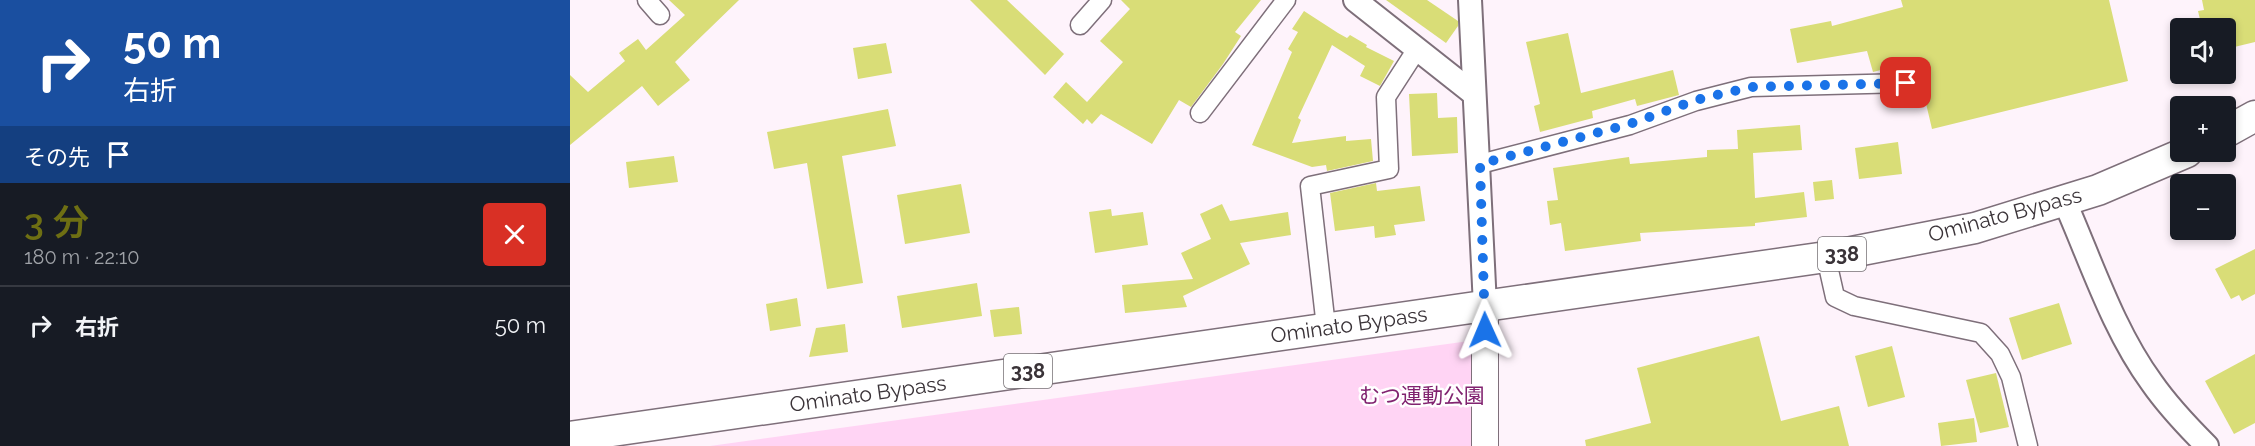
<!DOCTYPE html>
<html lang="ja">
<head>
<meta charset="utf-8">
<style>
	:root { --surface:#171b24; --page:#20242c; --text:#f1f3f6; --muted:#9ea1a6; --line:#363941; --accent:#6e6f13 }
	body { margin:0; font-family:Raleway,"Noto Sans JP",sans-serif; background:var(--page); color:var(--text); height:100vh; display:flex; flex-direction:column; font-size:22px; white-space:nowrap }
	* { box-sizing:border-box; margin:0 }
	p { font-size:20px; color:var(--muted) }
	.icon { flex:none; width:33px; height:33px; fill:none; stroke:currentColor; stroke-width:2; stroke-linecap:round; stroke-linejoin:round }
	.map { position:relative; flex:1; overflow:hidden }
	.side { display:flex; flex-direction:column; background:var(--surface); width:570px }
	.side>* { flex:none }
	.hud { background:#1a4fa0; color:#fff; overflow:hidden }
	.fabs { position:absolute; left:1600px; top:18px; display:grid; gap:12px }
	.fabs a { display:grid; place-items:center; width:66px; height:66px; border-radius:6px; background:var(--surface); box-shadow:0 3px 9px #0003; font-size:30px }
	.pin { position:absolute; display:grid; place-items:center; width:51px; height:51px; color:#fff; margin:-26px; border-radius:12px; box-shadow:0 3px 9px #0006 }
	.me { position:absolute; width:66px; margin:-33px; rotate:359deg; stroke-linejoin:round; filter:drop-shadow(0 0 4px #0008) }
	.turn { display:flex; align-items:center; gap:21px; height:126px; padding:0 24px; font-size:27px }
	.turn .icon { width:78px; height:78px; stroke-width:2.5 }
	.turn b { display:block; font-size:42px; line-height:51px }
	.then { display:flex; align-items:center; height:57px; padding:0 24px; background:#0003; gap:12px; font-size:22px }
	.round { display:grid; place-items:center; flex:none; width:63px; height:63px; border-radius:6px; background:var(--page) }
	.head { display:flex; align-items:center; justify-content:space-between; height:102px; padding:0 24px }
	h1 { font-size:36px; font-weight:600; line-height:45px; color:var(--accent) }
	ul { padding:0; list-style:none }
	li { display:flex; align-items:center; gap:18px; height:78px; padding:0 24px; border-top:2px solid var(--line) }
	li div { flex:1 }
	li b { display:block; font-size:22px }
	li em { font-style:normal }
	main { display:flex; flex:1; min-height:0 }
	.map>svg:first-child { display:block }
	.green { fill:#ffd4f4 }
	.building { fill:#d9dd77 }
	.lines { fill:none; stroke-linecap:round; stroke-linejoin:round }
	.minor-casing { stroke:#7e6f7a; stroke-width:21 }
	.tertiary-casing { stroke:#7e6f7a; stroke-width:26 }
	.secondary-casing { stroke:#7e6f7a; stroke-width:28 }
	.trunk-casing { stroke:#7e6f7a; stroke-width:33 }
	.minor { stroke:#fff; stroke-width:18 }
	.tertiary { stroke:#fff; stroke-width:22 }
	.secondary { stroke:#fff; stroke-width:26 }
	.trunk { stroke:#fff; stroke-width:30 }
	.route { stroke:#1a73e8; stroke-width:10; stroke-dasharray:0 18 }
	.labels { text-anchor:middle; stroke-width:5; stroke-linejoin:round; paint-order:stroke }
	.shield { fill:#fff; stroke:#757074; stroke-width:1.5 }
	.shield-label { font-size:20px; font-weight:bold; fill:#3a3338 }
	.street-label { font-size:21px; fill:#3a3338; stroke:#fff }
	.park-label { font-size:21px; fill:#812370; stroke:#fff }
</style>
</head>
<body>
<main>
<section class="side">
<div class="hud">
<div class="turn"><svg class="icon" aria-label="right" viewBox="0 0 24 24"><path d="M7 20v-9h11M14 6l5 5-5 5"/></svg><div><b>50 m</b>右折</div></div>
<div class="then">その先<svg class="icon" aria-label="arrive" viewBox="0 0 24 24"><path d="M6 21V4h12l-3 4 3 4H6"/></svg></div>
</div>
<div class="head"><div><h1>3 分</h1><p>180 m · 22:10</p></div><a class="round" style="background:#d93025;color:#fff"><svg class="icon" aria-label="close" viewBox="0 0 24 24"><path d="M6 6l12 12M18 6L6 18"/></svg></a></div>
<ul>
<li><svg class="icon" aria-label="right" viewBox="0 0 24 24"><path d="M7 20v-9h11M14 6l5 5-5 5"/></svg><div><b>右折</b></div><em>50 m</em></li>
</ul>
</section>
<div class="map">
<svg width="1685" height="446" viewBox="0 0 1685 446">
	<rect width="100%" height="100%" fill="#fef3fb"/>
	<polygon class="green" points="899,341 909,347 902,446 140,446"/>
	<g class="building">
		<polygon points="99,0 169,0 105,62 120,80 88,106 72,86 0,145 0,75 18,92 55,61 49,53 68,39 76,50 115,15"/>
		<polygon points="400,0 437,0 494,54 475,75"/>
		<polygon points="551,0 691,0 665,32 671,36 653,64 621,107 609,100 582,144 531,114 522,124 517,119 513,124 483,97 496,82 517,102 553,62 530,41 560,9"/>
		<polygon points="816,0 857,0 888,21 888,26 876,43"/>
		<polygon points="1331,0 1539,0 1558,81 1362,129 1346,61 1303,72 1297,51 1227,63 1220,29 1261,21 1262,26 1333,7"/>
		<polygon points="1632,0 1685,0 1685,42 1656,49 1656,28 1632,28 1628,11 1634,10"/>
		<polygon points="734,11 768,33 777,38 780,35 797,45 796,47 824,61 810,86 790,76 795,66 762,45 728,118 731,120 722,143 776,136 776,141 801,139 803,161 757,171 756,165 742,167 682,145 722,52 718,49 728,32 722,29"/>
		<polygon points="998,33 1011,93 1103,70 1109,95 1067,106 1065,99 1022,111 1023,118 970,132 964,106 970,104 956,42"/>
		<polygon points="316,43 322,73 288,79 283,48"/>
		<polygon points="867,93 868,118 887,117 888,153 842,156 839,94"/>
		<polygon points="318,109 326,146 272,156 293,283 257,289 237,163 204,169 197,132"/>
		<polygon points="1230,125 1232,150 1183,153 1185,198 1234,192 1237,217 1185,223 1185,226 1070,233 1071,241 995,251 991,223 980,225 977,201 988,200 983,168 1059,157 1060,164 1137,157 1137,150 1168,149 1167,130"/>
		<polygon points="1328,142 1332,174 1289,179 1285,148"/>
		<polygon points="104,156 108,182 59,188 56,162"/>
		<polygon points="1262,180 1264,199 1245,201 1243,182"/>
		<polygon points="806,183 807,191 850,186 855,221 824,225 826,235 805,238 804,226 765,231 760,193"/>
		<polygon points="391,184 400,233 335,244 327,195"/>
		<polygon points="652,204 660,221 718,212 721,235 670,243 680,264 613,296 617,307 555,313 552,285 623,279 611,253 641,239 630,214"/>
		<polygon points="541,209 542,216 573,212 578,245 525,253 519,212"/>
		<polygon points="1685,249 1685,294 1672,301 1669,295 1661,299 1645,269"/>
		<polygon points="407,283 412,316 332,328 327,296"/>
		<polygon points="227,298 231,326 200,331 196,304"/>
		<polygon points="1489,303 1502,344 1452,360 1439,318"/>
		<polygon points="449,307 452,334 424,337 420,310"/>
		<polygon points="275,324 278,352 239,357 246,328"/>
		<polygon points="1189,336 1211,421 1269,406 1279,446 1016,446 1015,440 1081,423 1067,368"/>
		<polygon points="1322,346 1335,397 1298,407 1285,356"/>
		<polygon points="1685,354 1685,423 1664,434 1635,381"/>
		<polygon points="1426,373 1439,427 1410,433 1396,380"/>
		<polygon points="1404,418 1407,442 1371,446 1368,423"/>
	</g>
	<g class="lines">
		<defs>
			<g id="minor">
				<polyline points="77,0 90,15"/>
				<polyline points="510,25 532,0"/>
				<polyline points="630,113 716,0"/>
				<polyline points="910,164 1060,125 1126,101 1181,87 1336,83"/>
				<polyline points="1256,257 1265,297 1284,306 1411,333 1430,354 1441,377 1458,446"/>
				<polyline points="756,327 740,186 819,169 816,97 847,49"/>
			</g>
			<g id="tertiary">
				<polyline points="785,0 904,94"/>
				<polyline points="900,0 915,306"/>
				<path d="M1494 200C1521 261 1543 330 1582 383 1598 406 1617 426 1637 446"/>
			</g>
			<polyline id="secondary" points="915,446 915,306"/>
			<g id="trunk">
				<polyline points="1656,132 1685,116"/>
				<polyline points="0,437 1256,257 1405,228 1528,190 1617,152"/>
			</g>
		</defs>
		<use href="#minor" class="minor-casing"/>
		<use href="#tertiary" class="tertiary-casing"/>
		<use href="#secondary" class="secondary-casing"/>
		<use href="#trunk" class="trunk-casing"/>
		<use href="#minor" class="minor"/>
		<use href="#tertiary" class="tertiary"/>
		<use href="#secondary" class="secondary"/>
		<use href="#trunk" class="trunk"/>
	</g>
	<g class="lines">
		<polyline class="route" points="915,330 910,164 1060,124 1126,100 1181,87 1336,83"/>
	</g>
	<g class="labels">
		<g class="shield">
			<rect x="1248" y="237" width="48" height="34" rx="4.5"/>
			<rect x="434" y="354" width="48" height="34" rx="4.5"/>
		</g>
		<g class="shield-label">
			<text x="1272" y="261">338</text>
			<text x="458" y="378">338</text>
		</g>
		<g class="street-label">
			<text transform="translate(1435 215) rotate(-15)" y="7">Ominato Bypass</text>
			<text transform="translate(779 325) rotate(-8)" y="7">Ominato Bypass</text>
			<text transform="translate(298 394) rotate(-8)" y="7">Ominato Bypass</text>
		</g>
		<g class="park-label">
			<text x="852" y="403">むつ運動公園</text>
		</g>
	</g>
</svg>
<div class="fabs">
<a><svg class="icon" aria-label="sound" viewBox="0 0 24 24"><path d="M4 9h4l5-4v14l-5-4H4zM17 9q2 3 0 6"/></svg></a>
<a>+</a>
<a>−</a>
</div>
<div class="pin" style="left:1336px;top:83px;background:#d93025"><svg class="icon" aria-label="arrive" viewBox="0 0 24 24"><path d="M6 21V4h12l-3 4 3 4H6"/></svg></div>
<svg class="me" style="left:915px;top:330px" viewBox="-20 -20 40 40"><path d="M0-17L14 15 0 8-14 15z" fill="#1a73e8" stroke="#fff" stroke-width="4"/></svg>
</div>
</main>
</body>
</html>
